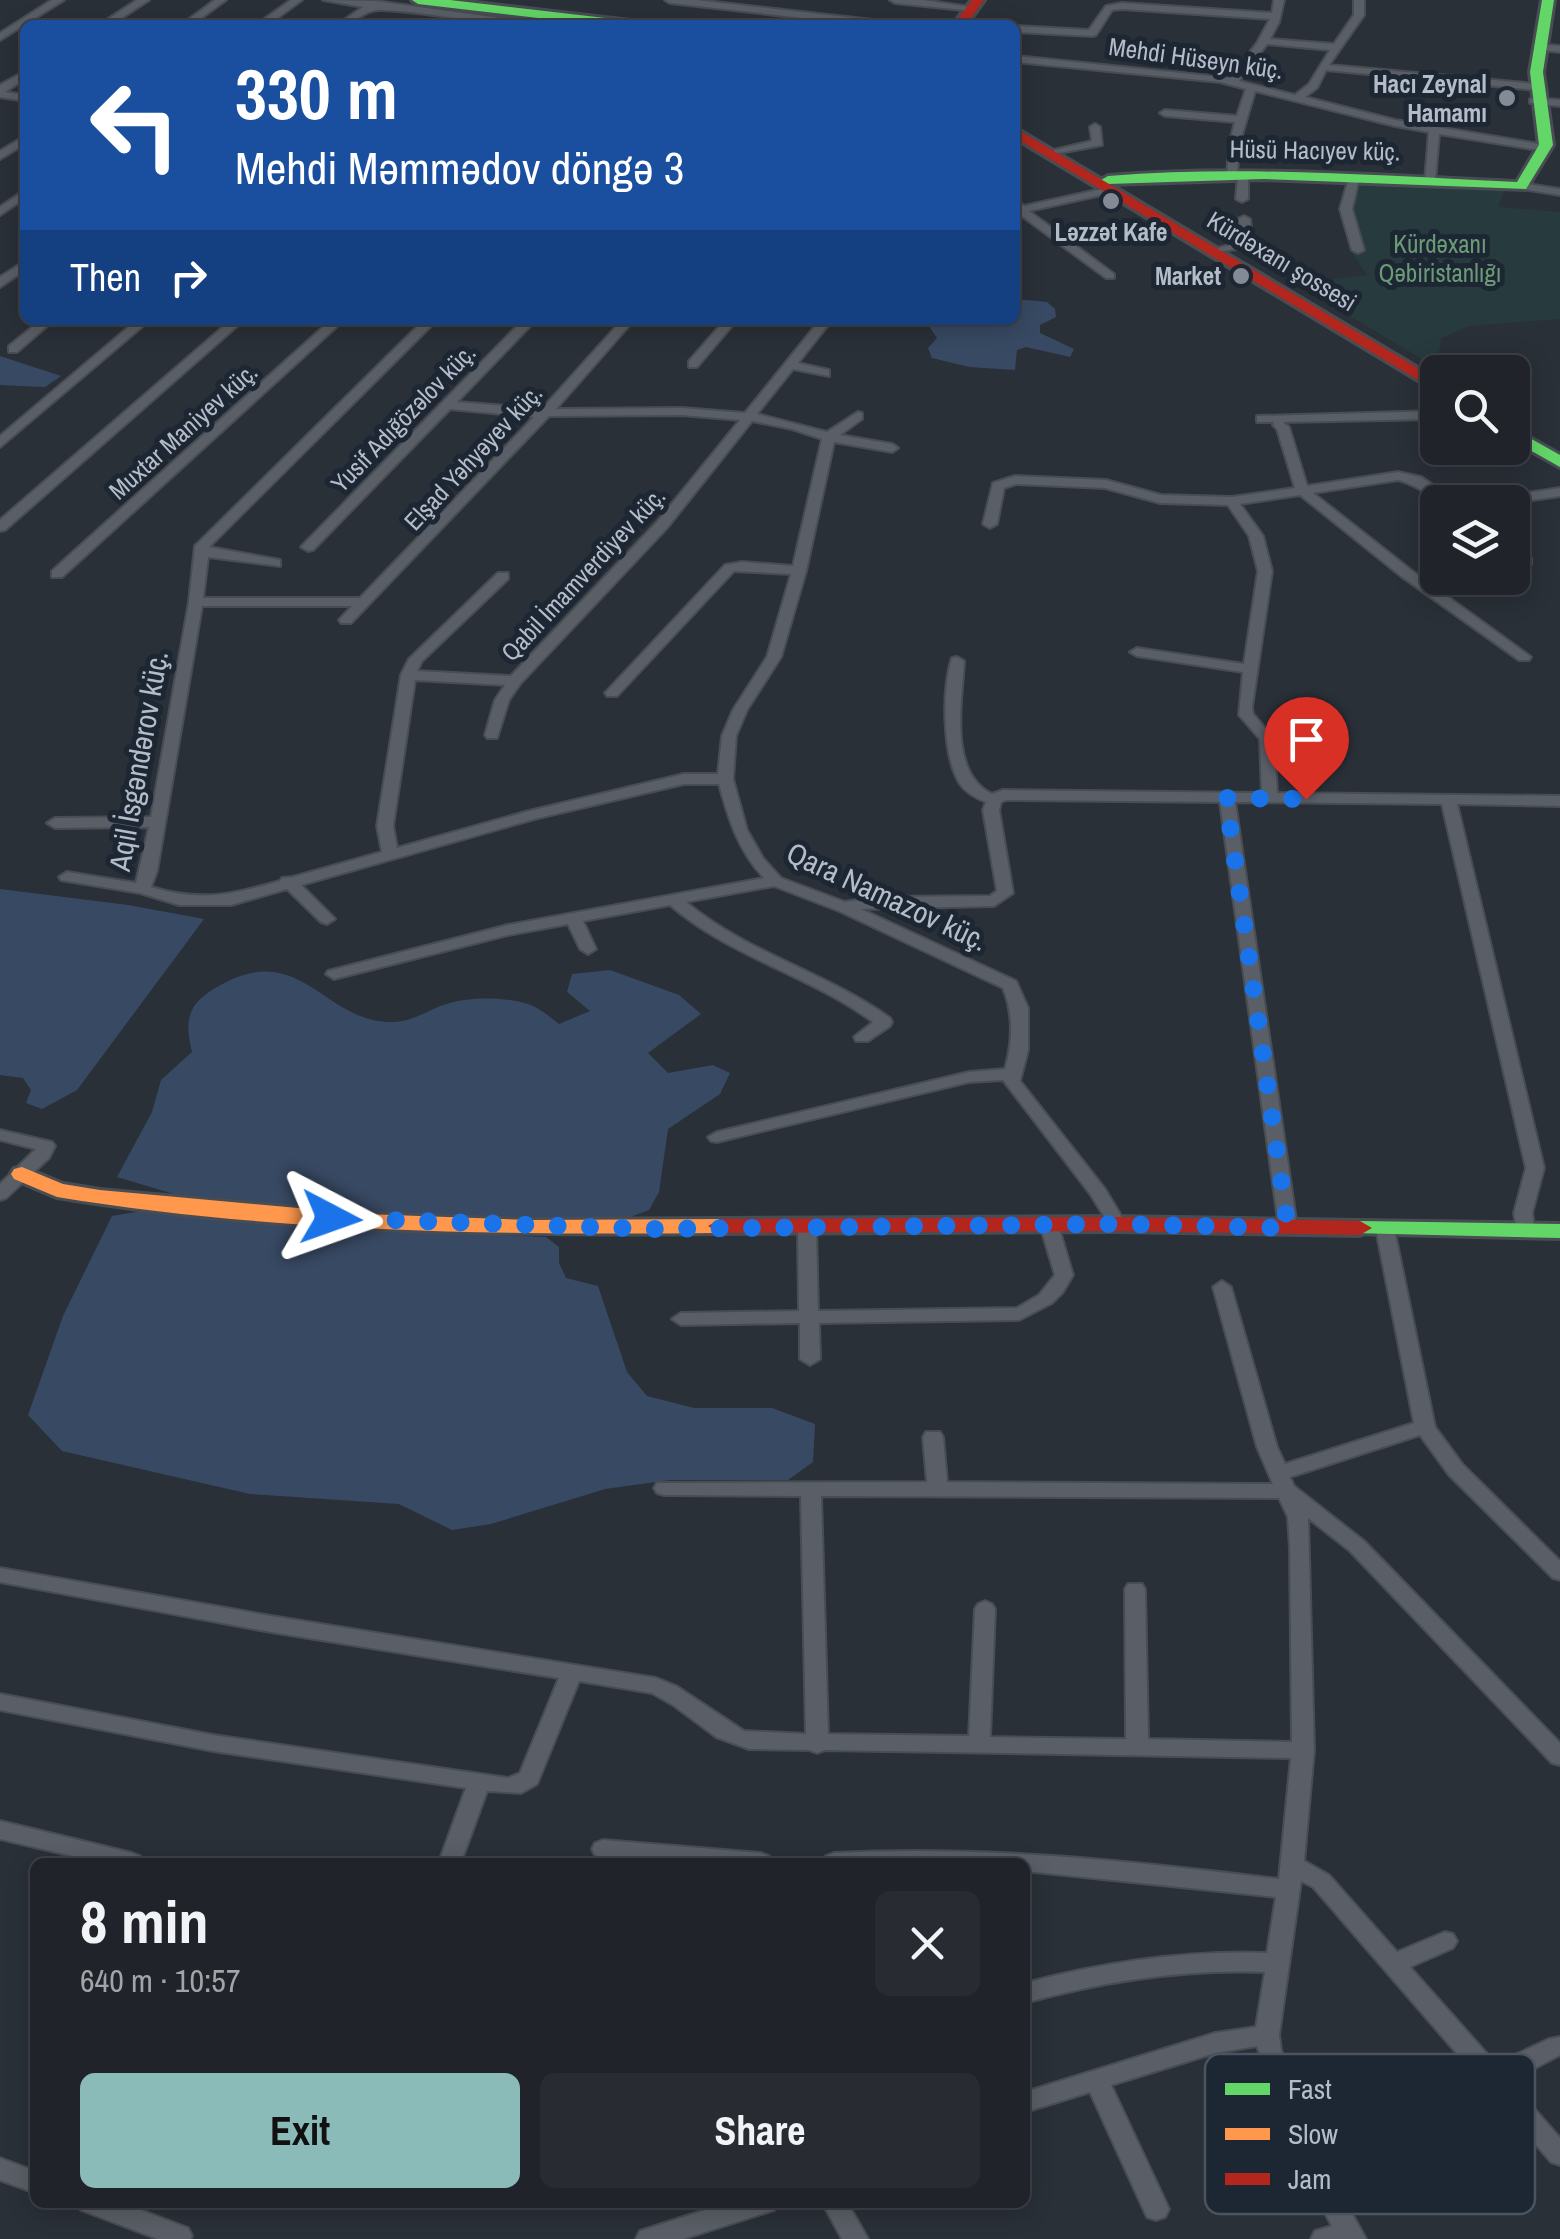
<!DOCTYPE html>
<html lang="en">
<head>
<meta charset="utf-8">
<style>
	:root { --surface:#20242a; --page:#282c32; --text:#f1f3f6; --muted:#a2a4a8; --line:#3d4147; --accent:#8bbbb9 }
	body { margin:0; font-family:"Archivo Narrow",sans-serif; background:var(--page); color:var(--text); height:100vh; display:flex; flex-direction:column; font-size:38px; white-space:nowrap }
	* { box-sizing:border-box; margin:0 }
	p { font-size:32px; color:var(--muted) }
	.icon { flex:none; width:55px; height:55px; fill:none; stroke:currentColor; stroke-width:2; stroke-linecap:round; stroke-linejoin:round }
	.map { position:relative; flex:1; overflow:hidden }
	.sheet { position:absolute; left:30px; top:1858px; width:1000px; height:350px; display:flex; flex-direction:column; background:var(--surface); border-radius:15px; box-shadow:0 5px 25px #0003,0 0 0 2px var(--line) }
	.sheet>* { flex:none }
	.banner { position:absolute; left:20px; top:20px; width:1000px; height:305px; border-radius:15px; box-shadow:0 5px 25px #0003,0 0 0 2px var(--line); background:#1a4fa0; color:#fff; overflow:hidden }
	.fabs { position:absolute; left:1420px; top:355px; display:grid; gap:20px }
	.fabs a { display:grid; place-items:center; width:110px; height:110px; border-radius:15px; background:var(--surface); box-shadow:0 5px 25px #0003,0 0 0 2px var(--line); font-size:50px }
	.pin { position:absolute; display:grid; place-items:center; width:85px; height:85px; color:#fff; margin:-102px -42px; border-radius:50% 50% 50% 0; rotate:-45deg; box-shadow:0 0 10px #0007 }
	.pin .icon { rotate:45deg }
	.me { position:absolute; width:110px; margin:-55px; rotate:94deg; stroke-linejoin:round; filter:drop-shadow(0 0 8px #0008) }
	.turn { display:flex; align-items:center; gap:35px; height:210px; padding:0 50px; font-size:45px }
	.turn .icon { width:130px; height:130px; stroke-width:2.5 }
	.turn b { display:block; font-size:70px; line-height:85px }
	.then { display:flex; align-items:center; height:95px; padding:0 50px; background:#0003; gap:20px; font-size:38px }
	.round { display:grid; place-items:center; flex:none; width:105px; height:105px; border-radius:15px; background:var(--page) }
	.headline { display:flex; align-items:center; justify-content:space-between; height:170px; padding:0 50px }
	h1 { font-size:60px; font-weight:800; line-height:75px }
	.primary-button { display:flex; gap:20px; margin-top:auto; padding:20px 50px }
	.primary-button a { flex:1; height:115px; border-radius:15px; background:var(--accent); color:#111; font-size:40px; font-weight:800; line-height:115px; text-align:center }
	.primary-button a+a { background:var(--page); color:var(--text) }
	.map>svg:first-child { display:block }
	.green { fill:#273a3e }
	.water { fill:#384963 }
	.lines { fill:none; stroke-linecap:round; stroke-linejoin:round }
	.street-casing { stroke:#484c53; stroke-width:4 }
	.fast-casing { stroke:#484c53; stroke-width:6 }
	.slow-casing { stroke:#484c53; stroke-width:6 }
	.jam-casing { stroke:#484c53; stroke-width:6 }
	.street { fill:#5a5e66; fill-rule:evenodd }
	.fast { fill:#63d668; fill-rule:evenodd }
	.slow { fill:#ff974d; fill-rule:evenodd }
	.jam { fill:#b3261e; fill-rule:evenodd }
	.route { stroke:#1a73e8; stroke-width:18; stroke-dasharray:0 32.4 }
	.poi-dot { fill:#848b96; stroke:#1d2633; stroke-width:4 }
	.labels { text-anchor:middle; stroke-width:10; stroke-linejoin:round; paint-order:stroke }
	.far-street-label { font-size:25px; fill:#b4bcc9; stroke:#1d2633 }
	.far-poi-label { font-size:25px; font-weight:bold; fill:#b4bcc9; stroke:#1d2633; text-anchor:end }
	.far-park-label { font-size:25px; fill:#6b9a76; stroke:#1d2633 }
	.street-label { font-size:30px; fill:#b4bcc9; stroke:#1d2633 }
	.key { fill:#1d2633; stroke:#4a5360; stroke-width:2.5 }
	.key-label { font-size:28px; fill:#b4bcc9 }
</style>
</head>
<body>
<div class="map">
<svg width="1560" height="2239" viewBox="0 0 1560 2239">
	<rect width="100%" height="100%" fill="#2a3038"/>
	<path class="green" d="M1358 185 1505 189 1498 207 1560 212V319L1469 326 1442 338 1436 361H1425L1297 284 1367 275 1351 251 1364 250C1355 225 1347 210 1358 185Z"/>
	<g class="water">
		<polygon points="1015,299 1047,302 1055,309 1056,317 1040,325 1040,333 1074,349 1070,357 1026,347 1017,350 1015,370 969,367 932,358 928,348 937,338 925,320 1015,320"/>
		<polygon points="0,356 61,376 45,387 0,385"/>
		<polygon points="0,889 128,905 204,919 77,1090 42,1109 26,1103 31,1090 23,1078 0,1075"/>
		<path d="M610 970 679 995 701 1014 648 1053 668 1073 713 1065 730 1073 720 1094 668 1129 659 1192 649 1210 617 1222 416 1217 174 1194 117 1177 152 1112 161 1080 192 1052C186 1027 185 1008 209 992 299 932 321 1023 392 1022 414 1022 430 1008 450 1003 472 996 512 997 533 1006 542 1010 551 1018 559 1024L590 1011 567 992 572 974Z"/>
		<polygon points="141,1211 336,1228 546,1237 559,1247 559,1263 566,1278 598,1286 627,1372 647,1396 694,1408 772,1408 815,1424 813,1462 788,1480 670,1480 605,1489 491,1524 452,1530 399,1504 250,1494 62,1451 28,1415 63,1316 112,1216"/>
	</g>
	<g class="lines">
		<defs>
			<g id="street">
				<polygon points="52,0 64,0 0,40 0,33"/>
				<polygon points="137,0 149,0 111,25 99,25"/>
				<polygon points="215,0 226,0 192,25 181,25"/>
				<polygon points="291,0 302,0 268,25 256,25"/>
				<path d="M323 0 375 1 528 22 533 25C482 25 432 12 381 10 365 9 354 25 337 25L363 7Z"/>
				<polygon points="665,0 696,0 891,22 896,25 865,25 670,3"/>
				<polygon points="890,0 923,0 977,8 972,11 895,3"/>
				<path d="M1274 0H1284L1279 22 1270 39 1334 44 1354 15V0H1364V15L1329 65 1536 84 1541 87 1536 90 1326 70 1317 88 1305 97 1395 120 1545 145 1550 148 1545 151 1439 134 1435 181 1430 184 1425 181 1429 132 1395 126 1255 91 1239 145 1237 176 1232 179 1227 176 1229 145 1235 122 1165 116 1160 113 1165 110 1237 116 1246 89 1220 82 1015 62V56L1230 78 1257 43 1270 19 1122 9 1112 10 1096 35 1092 36 1015 32V26L1089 30 1106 6 1122 3 1272 13ZM1267 44 1330 50 1309 84 1295 95 1239 81Z"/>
				<polygon points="1538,44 1560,46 1560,52 1534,49 1534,45"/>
				<polygon points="25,71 25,79 5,92 25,95 25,101 0,97 0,85"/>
				<polygon points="1534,98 1560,100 1560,106 1530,103 1530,99"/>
				<polygon points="1095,124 1100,127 1102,145 1054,154 1054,150 1092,141 1090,127"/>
				<polygon points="25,136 25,144 0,159 0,151"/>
				<polygon points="1243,173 1248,176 1248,199 1242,202 1236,199 1238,176"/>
				<polygon points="1354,175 1359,178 1352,209 1364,250 1358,253 1352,250 1340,209 1349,178"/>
				<polygon points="1521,183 1560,189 1560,195 1517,188 1517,184"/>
				<polygon points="1111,187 1115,188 1115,192 1029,211 1114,274 1114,278 1106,278 1019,214 1015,214 1015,199 1024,206"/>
				<polygon points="25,190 25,198 0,215 0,207"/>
				<polygon points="1244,216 1250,219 1253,246 1218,252 1218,248 1243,242 1238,219"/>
				<polygon points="25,261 25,270 0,287 0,277"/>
				<polygon points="41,320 54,320 17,352 9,352 9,346"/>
				<polygon points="137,320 150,320 0,447 0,436"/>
				<polygon points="231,320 244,320 5,530 0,531 0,520"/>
				<polygon points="331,320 344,320 62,577 52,577 52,571"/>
				<path d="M424 320H437L209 547 280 560V566L208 557 203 598H360L534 417 450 409 313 550 308 551 301 547 523 320H536L457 402 542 409 622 320H634L556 409 682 408 745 413 820 320H832L798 363 829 370V376L793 369 757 414 827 432 858 412 862 413V419L840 435 892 444 898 448 892 452 834 442 806 571 781 657 747 710 736 736 733 779 747 830 763 858 781 878 845 902 876 897 990 896 997 891 983 810 986 802C976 798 966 793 960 784 942 756 942 688 952 658L957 657 964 661C962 701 948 773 992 794L1003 790 1262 793 1260 739 1239 715 1243 672 1137 656 1130 652 1137 648 1244 664 1258 571 1249 536 1228 505 1160 503 1105 488 1016 484 1004 488 997 524 990 528 983 524 993 483 1015 476 1106 480 1161 495 1232 497 1295 488 1277 429 1273 425 1274 422H1257V416L1438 411V419L1283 422 1289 427 1307 486 1398 472 1421 477 1454 499 1455 502C1433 502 1420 485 1398 480L1313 493 1411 570 1531 657 1529 660H1519L1401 576 1300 495 1240 504 1263 536 1272 571 1252 707 1253 714 1274 738 1277 793 1560 796V806L1457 804 1544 1168 1532 1213 1535 1231 1532 1235 1526 1237 1517 1231 1514 1213 1526 1168 1442 804 1235 802 1297 1227 1288 1233 1279 1227 1220 802 1006 800 1001 802 999 810 1013 893 994 906 861 909 1016 981 1028 1008V1050L1020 1081 1105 1189 1126 1224 1117 1230 1111 1228 1091 1195 1003 1080 969 1082 717 1142 711 1141 708 1137 717 1132 969 1072 1005 1069C1013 1041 1014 1015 1003 988L839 911 774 886 686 902C747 953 826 972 890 1018L892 1022 890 1026 868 1041H856L854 1037 873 1022C809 975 730 957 670 905L583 921 596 949 588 954 580 949 568 924 508 935 334 979 326 974 328 971 508 925 764 878C738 850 729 820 719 784H684L538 818 301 885 335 919 327 924 321 922 287 889 231 905H179L140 893 61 880 59 877 67 872 136 883 149 827 55 828 47 823 55 818 151 817 189 602 195 546ZM682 415 740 420 657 522 511 676 417 671 422 661 508 579V573H498L409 659 401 675 377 826 382 852 293 877 282 878 280 881C231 895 201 902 151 887L157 871 202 606H352L339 620 341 623H351L549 416ZM752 421 792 429 822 439 793 566 742 562 725 565 605 693 607 696H617L734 571 791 574 767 657 733 710 722 736 718 774H684L529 811 397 848 393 826 415 680 505 685 495 700 485 735 487 738H497L509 700 520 684 667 528Z"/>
				<polygon points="725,320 737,320 697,367 689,367 689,361"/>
				<polygon points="1560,488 1560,496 1512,503 1487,502 1494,498"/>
				<polygon points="1512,548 1531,558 1531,564 1521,564 1512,558"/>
				<polygon points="0,1130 52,1142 55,1146 49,1158 6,1198 0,1200 0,1184 36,1149 0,1140"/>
				<polygon points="1049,1219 1058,1225 1073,1275 1063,1292 1052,1303 1019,1320 819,1323 820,1359 810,1365 800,1359 800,1323 681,1325 672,1319 681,1313 799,1311 798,1228 807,1222 816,1228 818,1311 1017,1308 1039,1295 1055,1275 1040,1225"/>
				<path d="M1385 1223 1394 1229 1435 1427 1463 1465 1560 1561V1580L1553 1578 1449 1475 1420 1435 1290 1477 1294 1486 1364 1541 1560 1743V1765L1552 1763 1350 1551 1308 1518 1314 1750 1304 1861 1329 1875 1397 1952 1445 1932 1453 1934 1457 1941 1453 1948 1410 1967 1496 2064 1549 2039 1560 2037V2055L1510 2081 1560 2138V2165L1551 2162 1493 2095 1408 2142 1399 2145 1390 2142 1387 2135 1390 2128 1479 2079 1313 1887 1301 1881 1279 2035 1281 2050 1323 2162 1366 2239H1311L1315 2231 1332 2226 1300 2165 1257 2046 1215 2053 1111 2085 1169 2209 1165 2217 1156 2220 1147 2217 1090 2092 1025 2112V2092L1215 2033 1256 2027 1265 1972C1183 1969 1104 1981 1025 2003V1983C1105 1962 1185 1950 1267 1953L1276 1897 1025 1871V1862H823L826 1856 834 1853C984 1845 1130 1861 1279 1879L1291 1758 825 1750 817 1753 809 1750 749 1749 716 1737 673 1705 652 1693 579 1681 537 1784 521 1793 487 1791 461 1862H439L466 1788 213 1751 0 1710V1694L213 1735 508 1778 520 1773 559 1678 271 1632 0 1582V1568L271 1616 656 1678 676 1686 744 1731 806 1734 801 1496 664 1495 657 1493 654 1488 657 1483 927 1482 923 1437 926 1432H940L943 1437 947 1482 1273 1484 1257 1447 1213 1287 1222 1281 1231 1287 1277 1447 1285 1464 1414 1423 1376 1229ZM821 1496 1279 1498 1288 1517 1290 1548 1292 1742 1148 1739 1145 1589 1142 1584H1128L1125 1589 1126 1739 990 1737 995 1609 992 1604 985 1601 978 1604 975 1609 969 1736 828 1734Z"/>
				<polygon points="0,1821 132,1853 140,1856 143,1862 98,1862 0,1839"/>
				<polygon points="603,1840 761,1853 769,1856 772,1862 660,1862 603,1858 595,1855 592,1849 595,1843"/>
				<polygon points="0,2158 35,2171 35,2193 0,2180"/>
				<polygon points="78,2202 120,2202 188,2228 192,2236 190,2239 158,2239 81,2210"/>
				<polygon points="730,2202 777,2202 774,2210 683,2239 636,2239 640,2231"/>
				<polygon points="822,2202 847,2202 868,2239 842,2239"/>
			</g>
			<g id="fast">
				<polygon points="412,0 450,0 631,21 637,25 599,25 418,4"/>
				<path d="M1542 0H1554L1543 72 1553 145 1526 189 1263 179 1108 184 1101 180 1108 176C1245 165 1380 176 1517 182L1539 145 1530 72Z"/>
				<polygon points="1512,428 1560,455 1560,467 1512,440"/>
				<polygon points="1360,1221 1560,1224 1560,1238 1352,1233 1348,1228 1352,1223"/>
			</g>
			<path id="slow" d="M22 1167 63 1184 100 1190 364 1214 529 1220 720 1219 732 1226 720 1233C499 1235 276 1233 57 1197L14 1179 11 1174 14 1169Z"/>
			<g id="jam">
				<polygon points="972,0 984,0 966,25 953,25"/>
				<polygon points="1015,128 1438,380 1438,392 1015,138"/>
				<polygon points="1117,1217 1360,1221 1372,1228 1360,1235 1117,1231 720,1233 708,1226 720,1219"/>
			</g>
		</defs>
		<use href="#street" class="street-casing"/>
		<use href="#fast" class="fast-casing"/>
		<use href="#slow" class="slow-casing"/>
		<use href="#jam" class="jam-casing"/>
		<use href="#street" class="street"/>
		<use href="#fast" class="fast"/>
		<use href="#slow" class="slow"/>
		<use href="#jam" class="jam"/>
	</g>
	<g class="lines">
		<polyline class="route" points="331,1218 652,1229 1117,1224 1288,1228 1226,798 1306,799"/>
	</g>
	<g class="poi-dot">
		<circle cx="1507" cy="98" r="10"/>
		<circle cx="1111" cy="201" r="10"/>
		<circle cx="1241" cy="276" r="10"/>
	</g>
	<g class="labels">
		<g class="far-street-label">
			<text transform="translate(1196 58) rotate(8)" y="9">Mehdi Hüseyn küç.</text>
			<text transform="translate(1315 150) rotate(1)" y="9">Hüsü Hacıyev küç.</text>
			<text transform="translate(1282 261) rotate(31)" y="9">Kürdəxanı şossesi</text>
			<text transform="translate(403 418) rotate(-46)" y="9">Yusif Adığözəlov küç.</text>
			<text transform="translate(183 431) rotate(-42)" y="9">Muxtar Maniyev küç.</text>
			<text transform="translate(473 457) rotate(-47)" y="9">Elşad Yəhyəyev küç.</text>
			<text transform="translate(583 574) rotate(-47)" y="9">Qabil İmamverdiyev küç.</text>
		</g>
		<g class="far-poi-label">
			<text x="1487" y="93">Hacı Zeynal<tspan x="1487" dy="29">Hamamı</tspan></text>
			<text x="1111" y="241" text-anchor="middle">Ləzzət Kafe</text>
			<text x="1221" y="285">Market</text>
		</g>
		<g class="far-park-label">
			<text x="1440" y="253">Kürdəxanı<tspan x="1440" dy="29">Qəbiristanlığı</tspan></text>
		</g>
		<g class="street-label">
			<text transform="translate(139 761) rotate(-80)" y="10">Aqil İsgəndərov küç.</text>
			<text transform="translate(887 897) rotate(25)" y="10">Qara Namazov küç.</text>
		</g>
	</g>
	<rect x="1205" y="2054" width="330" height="160" rx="15" class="key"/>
	<rect x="1225" y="2083" width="45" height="12" fill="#63d668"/>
	<rect x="1225" y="2128" width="45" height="12" fill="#ff974d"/>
	<rect x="1225" y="2173" width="45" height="12" fill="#b3261e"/>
	<g class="key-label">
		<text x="1288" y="2099">Fast</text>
		<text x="1288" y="2144">Slow</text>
		<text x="1288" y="2189">Jam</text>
	</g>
</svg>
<div class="fabs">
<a><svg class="icon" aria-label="search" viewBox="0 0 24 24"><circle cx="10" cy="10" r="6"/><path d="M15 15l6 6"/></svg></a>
<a><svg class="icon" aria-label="layers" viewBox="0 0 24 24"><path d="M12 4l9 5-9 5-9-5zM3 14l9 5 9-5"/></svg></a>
</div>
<div class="pin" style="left:1306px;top:799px;background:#d93025"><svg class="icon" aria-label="arrive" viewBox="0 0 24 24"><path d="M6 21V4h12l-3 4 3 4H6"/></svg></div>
<svg class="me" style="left:331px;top:1218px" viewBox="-20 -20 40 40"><path d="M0-17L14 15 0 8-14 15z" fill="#1a73e8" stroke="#fff" stroke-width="4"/></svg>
<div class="banner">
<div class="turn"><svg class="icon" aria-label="left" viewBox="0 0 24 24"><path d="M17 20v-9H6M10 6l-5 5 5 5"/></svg><div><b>330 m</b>Mehdi Məmmədov döngə 3</div></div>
<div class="then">Then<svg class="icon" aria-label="right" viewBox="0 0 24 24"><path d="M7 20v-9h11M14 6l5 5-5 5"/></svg></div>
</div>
<section class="sheet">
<div class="headline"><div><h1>8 min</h1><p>640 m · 10:57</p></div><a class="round"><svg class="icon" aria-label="close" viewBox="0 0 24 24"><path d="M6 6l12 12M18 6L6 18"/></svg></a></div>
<div class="primary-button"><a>Exit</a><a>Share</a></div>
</section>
</div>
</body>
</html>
